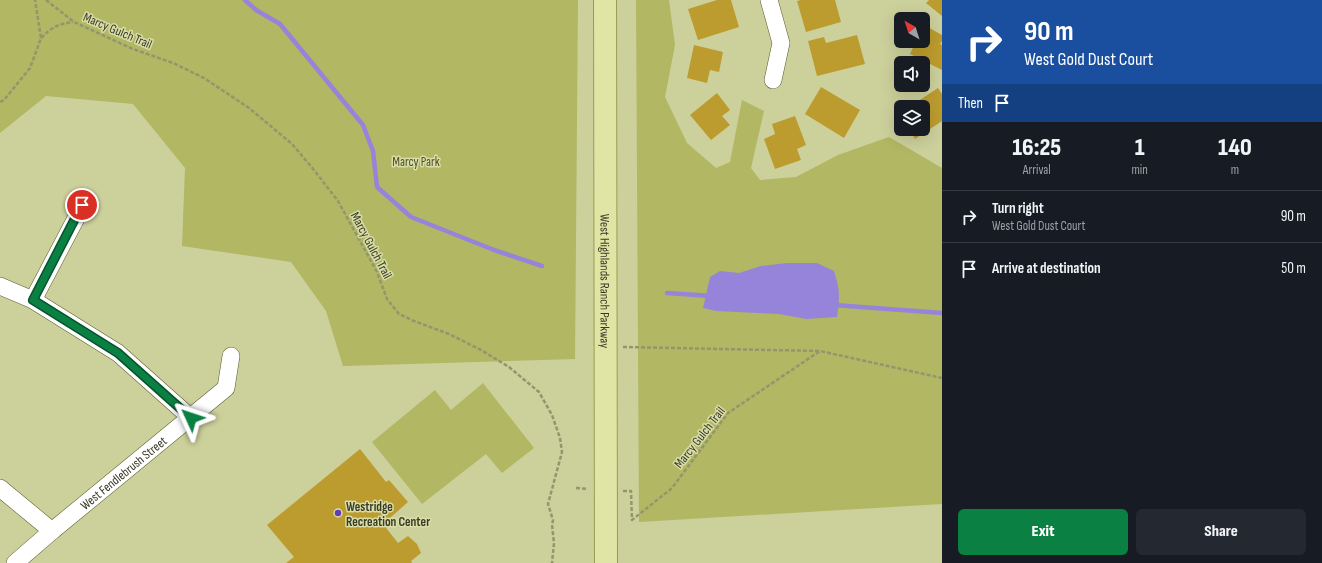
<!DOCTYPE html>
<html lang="en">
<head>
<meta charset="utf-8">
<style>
	:root { --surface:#171b24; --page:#242831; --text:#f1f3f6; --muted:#9ea1a6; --line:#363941; --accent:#0b8043 }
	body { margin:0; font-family:"Sofia Sans Condensed",sans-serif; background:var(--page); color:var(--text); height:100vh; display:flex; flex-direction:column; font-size:15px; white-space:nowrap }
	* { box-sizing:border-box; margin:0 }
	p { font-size:13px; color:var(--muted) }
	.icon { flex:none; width:22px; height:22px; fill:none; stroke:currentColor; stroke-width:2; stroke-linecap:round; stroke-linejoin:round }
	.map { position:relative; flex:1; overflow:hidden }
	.panel { display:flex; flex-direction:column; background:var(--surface); width:380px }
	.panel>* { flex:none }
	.guide { background:#1a4fa0; color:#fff; overflow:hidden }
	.needle { width:26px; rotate:321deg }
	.controls { position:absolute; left:894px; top:12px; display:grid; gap:8px }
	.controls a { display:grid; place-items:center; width:36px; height:36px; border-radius:6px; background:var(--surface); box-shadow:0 4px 16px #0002; font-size:20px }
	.pin { position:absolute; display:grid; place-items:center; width:34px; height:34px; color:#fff; margin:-17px; border:2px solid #fff; border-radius:50%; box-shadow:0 1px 4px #0007 }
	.me { position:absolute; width:44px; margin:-22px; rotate:312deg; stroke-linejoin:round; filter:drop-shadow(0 0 3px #0008) }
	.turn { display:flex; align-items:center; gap:14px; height:84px; padding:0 16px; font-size:18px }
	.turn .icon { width:52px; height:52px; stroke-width:2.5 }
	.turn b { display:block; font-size:28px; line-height:34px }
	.then { display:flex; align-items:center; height:38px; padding:0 16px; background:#0003; gap:8px; font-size:15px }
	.eta { display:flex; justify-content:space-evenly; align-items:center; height:68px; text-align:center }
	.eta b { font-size:24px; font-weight:800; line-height:28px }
	.action { display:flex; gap:8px; margin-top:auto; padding:8px 16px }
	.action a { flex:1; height:46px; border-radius:6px; background:var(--accent); color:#fff; font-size:16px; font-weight:800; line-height:46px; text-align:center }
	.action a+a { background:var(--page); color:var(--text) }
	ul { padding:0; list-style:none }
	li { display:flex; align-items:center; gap:12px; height:52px; padding:0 16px; border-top:1px solid var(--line) }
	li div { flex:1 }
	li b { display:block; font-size:15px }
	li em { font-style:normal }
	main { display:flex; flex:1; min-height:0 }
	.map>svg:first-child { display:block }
	.green { fill:#b1b762 }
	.water { fill:#9684db }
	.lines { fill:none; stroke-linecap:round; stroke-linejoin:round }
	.stream { stroke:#9684db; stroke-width:4.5 }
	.building { fill:#bc9c2e }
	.street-casing { stroke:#5b5e2d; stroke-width:18 }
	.primary-casing { stroke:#999d50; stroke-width:24 }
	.path { stroke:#93966d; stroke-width:2.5; stroke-dasharray:4 2; stroke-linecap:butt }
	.street { stroke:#fff; stroke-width:17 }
	.primary { stroke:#e0e4a4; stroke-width:22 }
	.route-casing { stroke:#07532c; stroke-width:10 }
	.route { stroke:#0b8043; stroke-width:7 }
	.poi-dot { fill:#623eb6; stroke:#d9dda8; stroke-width:1.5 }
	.labels { text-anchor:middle; stroke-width:3; stroke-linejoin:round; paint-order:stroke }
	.street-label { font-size:13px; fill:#3a3b26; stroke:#d9dda8 }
	.park-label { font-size:13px; fill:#4c4f24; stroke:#d9dda8 }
	.poi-label { font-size:13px; font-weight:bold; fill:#3a3b26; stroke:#d9dda8; text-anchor:start }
</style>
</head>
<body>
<main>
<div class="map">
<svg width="942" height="563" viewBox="0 0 942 563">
	<rect width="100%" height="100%" fill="#ccd09b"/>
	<g class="green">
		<polygon points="0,0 578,0 575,359 343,366 326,311 291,262 182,246 185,168 133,104 46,96 0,133"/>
		<polygon points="636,0 669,0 675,45 665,97 687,143 716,168 730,162 742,100 764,111 751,168 760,180 796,177 838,155 889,137 942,168 942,504 639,522"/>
		<polygon points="483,383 534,448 502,473 486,454 422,504 372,442 435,390 451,410"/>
	</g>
	<path class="water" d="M787 263H817L834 271C840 290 840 297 837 317L806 319 779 314 716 311 703 308 710 277 720 271 739 273 761 266Z"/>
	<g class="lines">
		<g class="stream">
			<polyline points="245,0 256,10 280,24 363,125 373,151 377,187 411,217 494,250 542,266"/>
			<polyline points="667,293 711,296"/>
			<polyline points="834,305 942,313"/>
		</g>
	</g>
	<g class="building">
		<polygon points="717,0 731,0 739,27 698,40 688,9"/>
		<polygon points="801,0 835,0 841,22 806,32 797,1"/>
		<polygon points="929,0 942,0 942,16 926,3"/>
		<polygon points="924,25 942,35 942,41 940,44 942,45 942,70 910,54 916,41 923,41"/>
		<polygon points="857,35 865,64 817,76 808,41 824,37 826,43"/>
		<polygon points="694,45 723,52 719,72 710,70 707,83 687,78"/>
		<polygon points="821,87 860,110 844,138 805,114"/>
		<polygon points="938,88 942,94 942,121 915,139 909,129 923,129 923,107 909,107"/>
		<polygon points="717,93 730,110 722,116 730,125 711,140 690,115"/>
		<polygon points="795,116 806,145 797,149 801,160 775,169 764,139 775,134 772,124"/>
		<polygon points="360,449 386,482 389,480 408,502 383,524 398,543 408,536 417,544 421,553 411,561 412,563 286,563 294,557 267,525"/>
	</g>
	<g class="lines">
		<defs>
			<g id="street">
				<polyline points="769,0 781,43 773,80"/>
				<polyline points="0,286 33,300 118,353 191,418"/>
				<polyline points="33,300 83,205"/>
				<polyline points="0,488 52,531"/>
				<path id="s1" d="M15 563 52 531 226 388 231 356"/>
			</g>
			<g id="primary">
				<path id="s2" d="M605 0 606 563"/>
			</g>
		</defs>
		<use href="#street" class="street-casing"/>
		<use href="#primary" class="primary-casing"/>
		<g class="path">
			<polyline points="46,0 74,22 133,49 173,63 204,78 249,108 292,144 314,170 338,201 377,272 387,299 399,314 414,321 449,334 481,350 509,367 539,392 552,415 560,438 562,452 548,504 553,520 552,525 554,543 552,563"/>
			<path d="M41 38C52 27 58 24 73 22"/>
			<polyline points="0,102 4,100 30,68 41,38 35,0"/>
			<polyline points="623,347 820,351"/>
			<polyline points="576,488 588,489"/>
			<polyline points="623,491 631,491 632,520 672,488 728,413 820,351 942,378"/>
		</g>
		<use href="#street" class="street"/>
		<use href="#primary" class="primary"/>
	</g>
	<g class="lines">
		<defs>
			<polyline id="route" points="82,205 33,300 118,353 191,418"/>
		</defs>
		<use href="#route" class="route-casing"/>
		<use href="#route" class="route"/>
	</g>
	<circle class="poi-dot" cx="338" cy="513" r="4"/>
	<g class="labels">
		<g class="street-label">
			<text transform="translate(118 30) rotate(23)" y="5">Marcy Gulch Trail</text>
			<text transform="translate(372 245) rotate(62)" y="5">Marcy Gulch Trail</text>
			<text dy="5" stroke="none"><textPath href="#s2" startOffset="281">West Highlands Ranch Parkway</textPath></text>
			<text transform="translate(699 437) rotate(-52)" y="5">Marcy Gulch Trail</text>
			<text dy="5" stroke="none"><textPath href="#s1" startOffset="141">West Fendlebrush Street</textPath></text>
		</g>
		<g class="park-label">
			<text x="416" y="166">Marcy Park</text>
		</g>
		<g class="poi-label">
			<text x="346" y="511">Westridge<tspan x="346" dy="15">Recreation Center</tspan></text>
		</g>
	</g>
</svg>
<div class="controls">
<a><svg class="needle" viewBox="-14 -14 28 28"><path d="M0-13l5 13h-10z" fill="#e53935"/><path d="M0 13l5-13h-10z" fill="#9ea1a6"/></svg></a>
<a><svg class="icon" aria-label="sound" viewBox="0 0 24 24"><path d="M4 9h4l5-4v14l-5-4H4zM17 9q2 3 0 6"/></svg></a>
<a><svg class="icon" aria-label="layers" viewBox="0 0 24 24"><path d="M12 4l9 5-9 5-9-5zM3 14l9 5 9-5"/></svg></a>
</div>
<div class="pin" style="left:82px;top:205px;background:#d93025"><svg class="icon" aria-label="arrive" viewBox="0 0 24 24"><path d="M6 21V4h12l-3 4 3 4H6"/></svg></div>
<svg class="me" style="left:191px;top:418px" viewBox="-20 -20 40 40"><path d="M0-17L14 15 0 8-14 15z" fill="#0b8043" stroke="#fff" stroke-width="4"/></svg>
</div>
<section class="panel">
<div class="guide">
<div class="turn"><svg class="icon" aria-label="right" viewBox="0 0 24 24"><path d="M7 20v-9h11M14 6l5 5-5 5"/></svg><div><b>90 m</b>West Gold Dust Court</div></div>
<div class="then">Then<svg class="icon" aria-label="arrive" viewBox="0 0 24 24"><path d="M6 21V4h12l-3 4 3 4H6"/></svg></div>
</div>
<div class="eta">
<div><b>16:25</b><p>Arrival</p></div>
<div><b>1</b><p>min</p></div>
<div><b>140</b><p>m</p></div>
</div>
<ul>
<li><svg class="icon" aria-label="right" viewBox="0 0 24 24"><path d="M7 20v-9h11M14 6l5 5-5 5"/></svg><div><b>Turn right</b><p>West Gold Dust Court</p></div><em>90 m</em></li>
<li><svg class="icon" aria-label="arrive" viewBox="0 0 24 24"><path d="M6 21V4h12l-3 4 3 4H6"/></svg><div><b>Arrive at destination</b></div><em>50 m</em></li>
</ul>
<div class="action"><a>Exit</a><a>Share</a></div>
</section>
</main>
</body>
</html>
